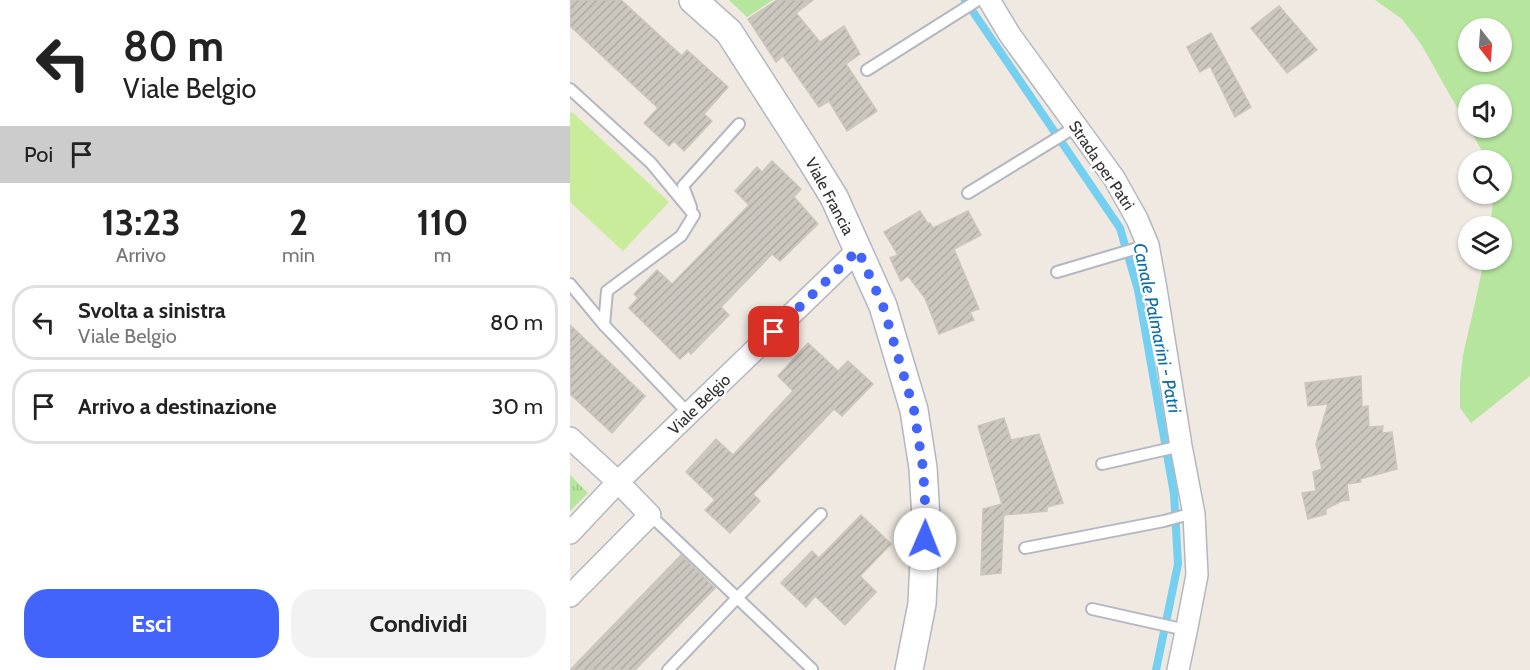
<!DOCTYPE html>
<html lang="it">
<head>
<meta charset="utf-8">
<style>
	:root { --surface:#fff; --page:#f2f2f2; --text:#222; --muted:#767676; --line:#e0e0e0; --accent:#4264fb }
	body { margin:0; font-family:Cabin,sans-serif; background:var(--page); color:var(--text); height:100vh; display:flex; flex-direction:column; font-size:22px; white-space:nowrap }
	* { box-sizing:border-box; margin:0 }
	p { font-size:20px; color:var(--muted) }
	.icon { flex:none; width:33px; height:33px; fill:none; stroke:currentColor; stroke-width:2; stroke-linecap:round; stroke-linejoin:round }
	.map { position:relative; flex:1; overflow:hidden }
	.side { display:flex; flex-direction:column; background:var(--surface); width:570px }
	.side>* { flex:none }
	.top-card { background:#fff; color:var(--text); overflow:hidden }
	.needle { width:39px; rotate:163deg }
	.controls { position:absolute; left:888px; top:18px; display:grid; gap:12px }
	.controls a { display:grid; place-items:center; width:54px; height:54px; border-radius:50%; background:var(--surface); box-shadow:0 2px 4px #0004; font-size:30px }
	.pin { position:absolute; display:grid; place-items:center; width:51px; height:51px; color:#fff; margin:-26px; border-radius:12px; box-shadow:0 3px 9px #0006 }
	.me { position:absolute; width:66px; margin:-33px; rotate:1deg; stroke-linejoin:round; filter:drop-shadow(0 0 4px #0008) }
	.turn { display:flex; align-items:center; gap:21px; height:126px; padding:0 24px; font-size:27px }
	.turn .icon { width:78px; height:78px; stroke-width:2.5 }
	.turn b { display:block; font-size:42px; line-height:51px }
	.then { display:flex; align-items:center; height:57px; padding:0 24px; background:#0003; gap:12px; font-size:22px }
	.eta { display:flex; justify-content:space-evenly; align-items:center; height:102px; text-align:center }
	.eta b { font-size:36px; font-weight:800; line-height:42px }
	.primary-button { display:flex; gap:12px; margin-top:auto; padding:12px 24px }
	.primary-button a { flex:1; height:69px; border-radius:24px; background:var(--accent); color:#fff; font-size:24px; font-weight:800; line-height:69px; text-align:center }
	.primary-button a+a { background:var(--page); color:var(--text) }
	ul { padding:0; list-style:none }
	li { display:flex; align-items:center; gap:18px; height:75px; margin:0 12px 9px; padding:0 12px; border:3px solid var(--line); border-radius:24px }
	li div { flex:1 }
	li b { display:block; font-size:22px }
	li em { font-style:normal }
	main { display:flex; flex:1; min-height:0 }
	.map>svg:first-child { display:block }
	.grass { fill:#b6e59e; fill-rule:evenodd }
	.park { fill:url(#park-tufts) }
	.pitch { fill:#c9ec9a }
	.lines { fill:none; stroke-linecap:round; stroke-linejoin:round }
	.stream { stroke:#75cff0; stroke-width:8 }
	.building { fill:url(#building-hatch); stroke:#cbc5ba; stroke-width:1.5 }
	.service-casing { stroke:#b4b7c1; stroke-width:14 }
	.minor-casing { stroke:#b4b7c1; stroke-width:24 }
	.tertiary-casing { stroke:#b4b7c1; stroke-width:30 }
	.service { stroke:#fff; stroke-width:10 }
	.minor { stroke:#fff; stroke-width:21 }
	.tertiary { stroke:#fff; stroke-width:27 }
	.route { stroke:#4264fb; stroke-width:10; stroke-dasharray:0 18 }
	.labels { text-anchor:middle; stroke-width:5; stroke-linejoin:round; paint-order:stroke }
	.street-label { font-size:16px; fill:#2e2e2e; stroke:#fff }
	.water-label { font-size:18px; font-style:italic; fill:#0d6fa3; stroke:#fff }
</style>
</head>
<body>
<main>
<section class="side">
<div class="top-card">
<div class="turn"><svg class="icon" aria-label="left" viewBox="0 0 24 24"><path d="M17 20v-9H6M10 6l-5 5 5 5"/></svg><div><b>80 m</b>Viale Belgio</div></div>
<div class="then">Poi<svg class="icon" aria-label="arrive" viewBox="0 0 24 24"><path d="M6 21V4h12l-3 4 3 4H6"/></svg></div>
</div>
<div class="eta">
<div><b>13:23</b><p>Arrivo</p></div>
<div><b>2</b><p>min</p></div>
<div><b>110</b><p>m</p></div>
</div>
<ul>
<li><svg class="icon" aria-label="left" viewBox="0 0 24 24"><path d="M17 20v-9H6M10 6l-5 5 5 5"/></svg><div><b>Svolta a sinistra</b><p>Viale Belgio</p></div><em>80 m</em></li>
<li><svg class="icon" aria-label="arrive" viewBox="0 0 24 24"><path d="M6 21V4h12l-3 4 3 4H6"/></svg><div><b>Arrivo a destinazione</b></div><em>30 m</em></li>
</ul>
<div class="primary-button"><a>Esci</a><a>Condividi</a></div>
</section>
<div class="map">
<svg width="960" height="670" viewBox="0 0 960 670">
	<defs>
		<pattern id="park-tufts" width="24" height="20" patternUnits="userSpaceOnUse" patternTransform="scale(1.5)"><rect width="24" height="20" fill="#b6e59e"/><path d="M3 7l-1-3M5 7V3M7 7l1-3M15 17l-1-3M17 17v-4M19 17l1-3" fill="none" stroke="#9dc588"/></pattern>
		<pattern id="building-hatch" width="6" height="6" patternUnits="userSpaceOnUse" patternTransform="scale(1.5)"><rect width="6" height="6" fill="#cbc7bf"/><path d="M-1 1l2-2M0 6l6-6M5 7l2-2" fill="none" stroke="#afaba4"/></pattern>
	</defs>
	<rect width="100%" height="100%" fill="#efe9e1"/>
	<g class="grass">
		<polygon points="159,0 203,0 177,17"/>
		<path d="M805 0H960V376L901 423 890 408V382L893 355 907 294 914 260H932V226H920L924 194H932V160H917L899 128H932V94H898V127L851 44 832 19ZM898 28H932V62H898Z"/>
	</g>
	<polygon class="park" points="0,475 18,493 0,511"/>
	<polygon class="pitch" points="2,112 99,202 53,251 0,202 0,114"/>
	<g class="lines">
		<polyline class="stream" points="395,0 550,228 568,290 604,494 608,564 586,670"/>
	</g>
	<g class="building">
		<polygon points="0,0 51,0 112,56 117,50 158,87 134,114 142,121 114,151 104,141 99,146 74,123 88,108 0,26"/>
		<polygon points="207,0 243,0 226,13 250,42 274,26 290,54 276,64 307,111 277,131 259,101 249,107 213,56 206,62 178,19"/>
		<polygon points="709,6 747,50 717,73 681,28"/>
		<polygon points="641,33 681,107 665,117 640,66 630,72 617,47"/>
		<polygon points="202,161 231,189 224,197 248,224 210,261 202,254 151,307 159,315 121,354 119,351 110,359 59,308 68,298 64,294 87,270 102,284 179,205 165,191 187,167 192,172"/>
		<polygon points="350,211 358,224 360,223 363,228 398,211 411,235 384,249 409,309 400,312 404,320 369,334 355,298 338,276 331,281 320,258 328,255 314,232"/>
		<polygon points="0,325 75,396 42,433 0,394"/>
		<polygon points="238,343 268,371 278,361 303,384 272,416 264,409 183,494 190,501 160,533 135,510 145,500 116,472 146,439 163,455 223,391 208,376"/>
		<polygon points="791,376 792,407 798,406 799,427 813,426 812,433 822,432 827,469 790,479 791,482 777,484 779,500 771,501 756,509 756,514 738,519 732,493 746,491 743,472 752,469 746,444 758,404 738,406 735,383"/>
		<polygon points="434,418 441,440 469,434 493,503 477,507 477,511 435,515 434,510 431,573 411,575 413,509 432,504 408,426"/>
		<polygon points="291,515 321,544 290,576 306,592 275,625 245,596 236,607 211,583 242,551 249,558"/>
		<polygon points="111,555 145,588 65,670 0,670"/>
	</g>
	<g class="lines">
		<defs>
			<g id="service">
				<polyline points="297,70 408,0"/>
				<polyline points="0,89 81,163 124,215 111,236 37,291 34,325"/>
				<polyline points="398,193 507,126"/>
				<polyline points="121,207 113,186 169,124"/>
				<polyline points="487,272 578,245"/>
				<polyline points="0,284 34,325 119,414"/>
				<polyline points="532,464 611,446"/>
				<polyline points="80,515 242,669"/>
				<polyline points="455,548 594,521 616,515 624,514"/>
				<polyline points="522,609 616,630"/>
				<polyline points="98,670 167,598 251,514"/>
			</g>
			<g id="minor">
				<polyline points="419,0 440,35 544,178 567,219 578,245 586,289 611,446 624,514 627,575 617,627 608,670"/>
				<polyline points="0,438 48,482 80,515 0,596"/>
				<polyline points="0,533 48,482 288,250"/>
			</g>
			<polyline id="tertiary" points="123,0 159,32 233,147 264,197 313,306 344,410 353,468 356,518 352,604 339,670"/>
		</defs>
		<use href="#service" class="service-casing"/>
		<use href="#minor" class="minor-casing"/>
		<use href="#tertiary" class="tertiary-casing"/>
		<use href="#service" class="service"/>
		<use href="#minor" class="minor"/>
		<use href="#tertiary" class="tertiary"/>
	</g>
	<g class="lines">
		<polyline class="route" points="204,332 288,250 313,306 344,410 353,468 356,518 355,539"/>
	</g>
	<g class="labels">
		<g class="street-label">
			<text transform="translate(532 165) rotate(56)" y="6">Strada per Patri</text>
			<text transform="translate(260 196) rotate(62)" y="6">Viale Francia</text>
			<text transform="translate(129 404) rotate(-44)" y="6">Viale Belgio</text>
		</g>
		<g class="water-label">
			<text transform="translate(587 328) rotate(78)" y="6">Canale Palmarini - Patri</text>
		</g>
	</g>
</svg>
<div class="controls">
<a><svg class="needle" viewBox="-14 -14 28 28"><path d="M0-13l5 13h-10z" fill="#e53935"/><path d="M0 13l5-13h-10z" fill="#767676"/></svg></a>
<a><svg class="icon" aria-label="sound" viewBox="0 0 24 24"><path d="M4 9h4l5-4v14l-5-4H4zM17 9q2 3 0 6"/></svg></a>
<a><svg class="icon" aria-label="search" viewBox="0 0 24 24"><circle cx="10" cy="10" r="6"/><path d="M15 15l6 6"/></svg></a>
<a><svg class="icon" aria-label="layers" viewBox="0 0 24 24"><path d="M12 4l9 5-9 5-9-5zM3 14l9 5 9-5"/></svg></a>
</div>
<div class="pin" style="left:204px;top:332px;background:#d93025"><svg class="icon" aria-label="arrive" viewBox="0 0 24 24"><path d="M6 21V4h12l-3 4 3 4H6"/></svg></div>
<svg class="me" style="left:355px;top:539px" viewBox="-20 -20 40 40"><circle r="19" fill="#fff"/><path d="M0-13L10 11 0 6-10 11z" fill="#4264fb"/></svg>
</div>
</main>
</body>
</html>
